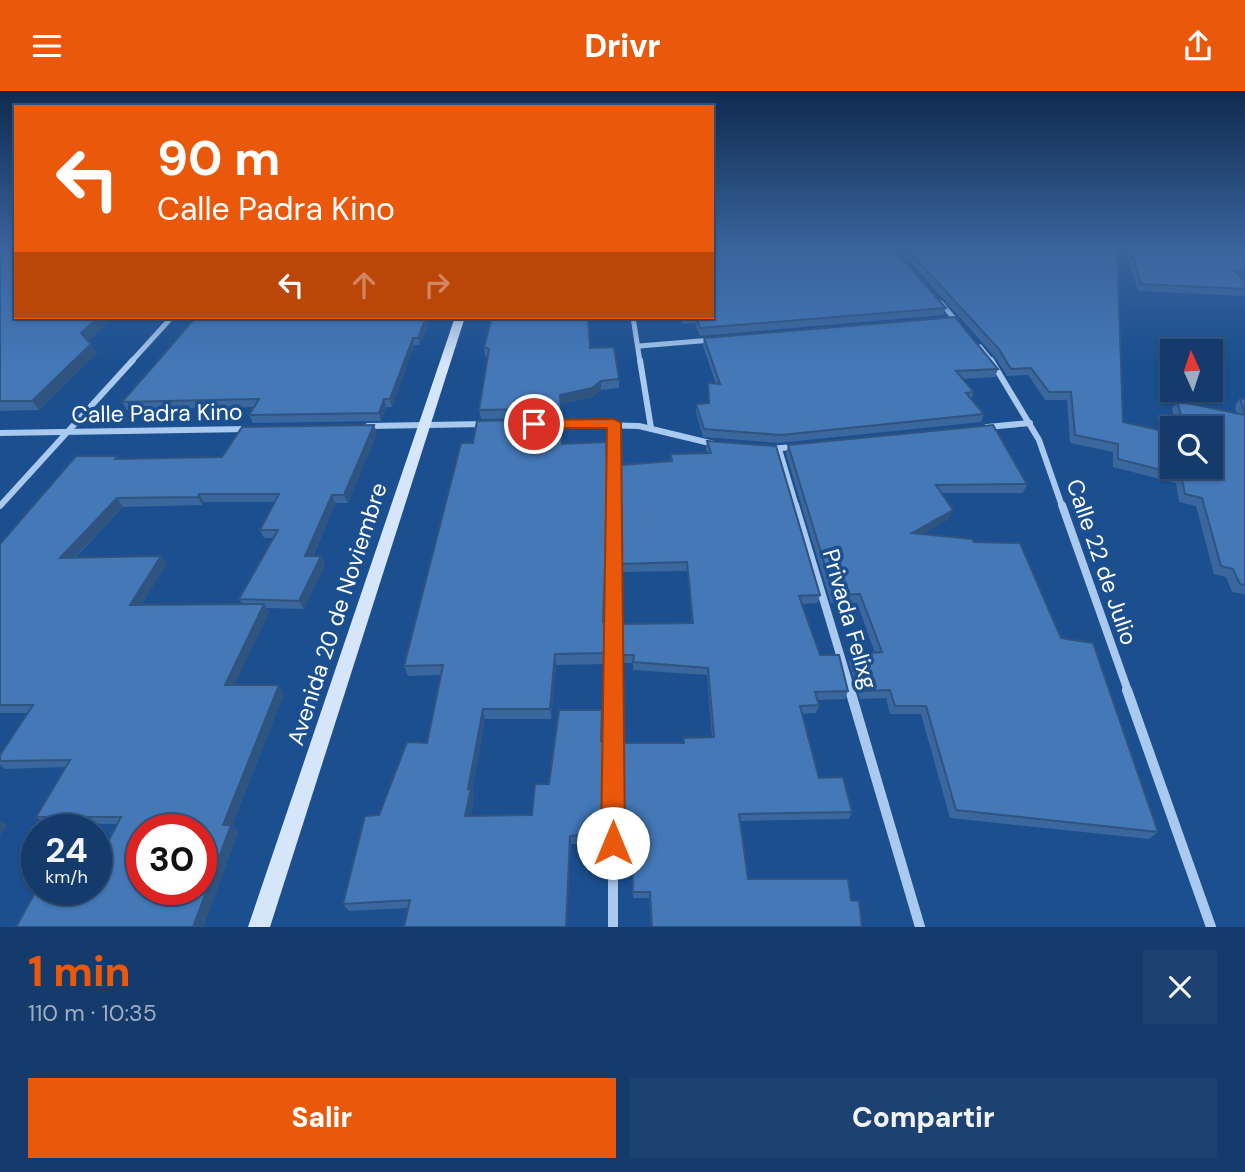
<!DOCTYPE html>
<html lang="es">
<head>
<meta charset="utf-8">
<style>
	:root { --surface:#143b6b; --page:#1d4271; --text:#f1f3f6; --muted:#9dadc1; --line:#33557e; --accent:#ea580c }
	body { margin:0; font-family:"DM Sans",sans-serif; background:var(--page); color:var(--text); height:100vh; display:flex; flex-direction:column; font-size:26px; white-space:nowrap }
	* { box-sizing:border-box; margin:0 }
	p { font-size:23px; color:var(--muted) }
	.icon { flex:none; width:38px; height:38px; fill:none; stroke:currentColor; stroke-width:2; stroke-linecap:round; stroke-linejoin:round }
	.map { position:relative; height:836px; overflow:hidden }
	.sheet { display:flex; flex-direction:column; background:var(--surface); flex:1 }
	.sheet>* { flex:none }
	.banner { position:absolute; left:14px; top:14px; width:700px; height:214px; border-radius:0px; box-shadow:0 2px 5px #0004,0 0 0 2px var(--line); background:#ea580c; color:#fff; overflow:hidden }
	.needle { width:46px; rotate:357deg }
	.fabs { position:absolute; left:1160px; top:248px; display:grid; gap:14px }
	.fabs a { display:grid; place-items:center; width:63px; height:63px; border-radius:0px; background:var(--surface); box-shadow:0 2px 5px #0004,0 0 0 2px var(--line); font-size:35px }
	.speed { position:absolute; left:21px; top:723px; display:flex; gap:14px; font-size:35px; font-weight:700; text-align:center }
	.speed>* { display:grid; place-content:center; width:91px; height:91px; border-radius:50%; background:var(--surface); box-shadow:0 2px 5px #0004,0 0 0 2px var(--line); line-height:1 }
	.speed small { font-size:18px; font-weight:400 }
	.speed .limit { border:10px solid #d22; background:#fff; color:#111 }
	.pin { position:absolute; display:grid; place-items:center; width:60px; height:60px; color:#fff; margin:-30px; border:4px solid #fff; border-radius:50%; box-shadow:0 2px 7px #0007 }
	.me { position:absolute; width:77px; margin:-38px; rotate:0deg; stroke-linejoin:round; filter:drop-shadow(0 0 5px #0008) }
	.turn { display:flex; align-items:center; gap:24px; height:147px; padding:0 28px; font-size:32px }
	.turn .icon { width:91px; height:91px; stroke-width:2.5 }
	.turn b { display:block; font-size:49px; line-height:60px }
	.lanes { display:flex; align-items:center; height:66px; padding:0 28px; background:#0003; justify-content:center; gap:35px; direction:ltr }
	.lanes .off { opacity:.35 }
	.round { display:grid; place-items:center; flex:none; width:74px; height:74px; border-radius:0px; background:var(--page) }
	.summary { display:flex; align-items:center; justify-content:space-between; height:119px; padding:0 28px }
	h1 { font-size:42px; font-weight:800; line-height:52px; color:var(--accent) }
	.cta { display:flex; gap:14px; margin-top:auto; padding:14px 28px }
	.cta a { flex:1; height:80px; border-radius:0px; background:var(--accent); color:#fff; font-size:28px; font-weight:800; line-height:80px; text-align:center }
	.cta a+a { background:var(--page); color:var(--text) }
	header { display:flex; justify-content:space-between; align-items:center; height:91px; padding:0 28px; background:var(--accent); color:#fff; font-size:32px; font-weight:800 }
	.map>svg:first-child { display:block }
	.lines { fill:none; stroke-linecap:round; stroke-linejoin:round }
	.street-far3 { stroke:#a9c9ee; stroke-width:5 }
	.street-far2 { stroke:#a9c9ee; stroke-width:6 }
	.street-far1 { stroke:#a9c9ee; stroke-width:8 }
	.street { stroke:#a9c9ee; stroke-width:10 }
	.secondary { fill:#d6e6fa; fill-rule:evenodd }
	.wall { fill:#3a679d; fill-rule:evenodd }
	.shaded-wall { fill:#305480 }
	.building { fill:#4478b7; stroke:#305480; stroke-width:2; fill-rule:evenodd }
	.route { fill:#ea580c; stroke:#983908; stroke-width:2 }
	.labels { text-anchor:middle; stroke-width:7; stroke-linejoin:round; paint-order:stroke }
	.street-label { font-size:23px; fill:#fff; stroke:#1b4f8f }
</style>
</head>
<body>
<header><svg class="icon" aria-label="menu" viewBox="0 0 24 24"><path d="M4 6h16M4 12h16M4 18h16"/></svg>Drivr<svg class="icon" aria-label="share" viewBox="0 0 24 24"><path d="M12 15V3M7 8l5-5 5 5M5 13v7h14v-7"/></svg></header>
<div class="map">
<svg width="1245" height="836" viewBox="0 0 1245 836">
	<rect width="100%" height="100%" fill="#1b4f8f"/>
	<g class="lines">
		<g class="street-far3">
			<polyline points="941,212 958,232"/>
			<polyline points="633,226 640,271"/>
			<polyline points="639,255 712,249"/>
			<polyline points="980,256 992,271"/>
			<polyline points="131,271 172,226"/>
		</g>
		<g class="street-far2">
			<polyline points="640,269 651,337"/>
			<polyline points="991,269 1039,349 1062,415"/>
			<polyline points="554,333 639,335 714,353"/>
			<polyline points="368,335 486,333"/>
			<polyline points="987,336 1030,332"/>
			<polyline points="0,342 248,338"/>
			<polyline points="768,358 794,356"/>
			<polyline points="779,358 796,415"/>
			<polyline points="0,415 133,269"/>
			<polyline points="614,415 614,332"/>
		</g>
		<g class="street-far1">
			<polyline points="795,414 851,600"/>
			<polyline points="1062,414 1128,600"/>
			<polyline points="613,600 614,414"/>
		</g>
		<g class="street">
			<polyline points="850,599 920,836"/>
			<polyline points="1127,599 1211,836"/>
			<polyline points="613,836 613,599"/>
		</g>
		<polygon class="secondary" points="455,226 465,226 270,836 248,836"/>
	</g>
	<g class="wall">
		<polygon points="0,156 113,226 88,250 97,262 39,319 0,320"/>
		<polygon points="897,156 1117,156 1123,331 1172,376 1211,338 1177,338 1172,318 1177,310 1236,322 1235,315 1240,307 1245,308 1245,506 1244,503 1232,501 1226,486 1214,483 1196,415 1179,411 1176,392 1113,376 1113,361 1070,352 1067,309 1045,309 1028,284 1007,285 995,266"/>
		<polygon points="1125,156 1244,156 1245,158 1245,188 1243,188 1245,190 1245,205 1138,200"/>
		<polygon points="946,217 943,224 700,245 695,232 682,233 679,226 712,226"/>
		<polygon points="196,226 431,226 419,254 414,254 392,316 386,316 381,330 253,332 249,324 254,316 127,319 122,311"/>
		<polygon points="704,247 998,278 995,286 962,288 974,301 971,308 984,323 981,331 779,352 703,346 696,321 696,313 708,313 708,292 716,293 703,255"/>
		<polygon points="484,256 590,257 619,288 619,297 601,299 592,306 561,313 561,327 481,328 479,319 488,266 485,265"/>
		<path d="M377 342 348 412H335L313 465H321L325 473 304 518 266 517 269 521 234 594 284 602 232 735 238 741 203 836H16L96 798 117 733 45 732 36 726 66 676 5 678 0 674V664L28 622H0V453L119 368 222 366ZM204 411H274L260 439 264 447H273L239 508 242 513 141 514 166 473 75 467 123 416 202 414Z"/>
		<polygon points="707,350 820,504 818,512 802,513 820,564 848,600 845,608 818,609 819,614 816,622 802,623 819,687 852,721 849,728 740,730 748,788 851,809 862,836 651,836 649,807 633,807 632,750 620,751 620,652 683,652 683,647 712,646 707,584 633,579 633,572 620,572 620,533 692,532 687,480 620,481 620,374 670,370 671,363 708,362 706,358"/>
		<polygon points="562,353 608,411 604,531 606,531 607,573 556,574 551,628 485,628 472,701 474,707 470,725 532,724 549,693 602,629 602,650 606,752 571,753 408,817 349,820 343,813 379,724 427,652 441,584 408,585 404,575"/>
		<polygon points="788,354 1027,393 1023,402 942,402 949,428 922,443 1061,547 1158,741 1149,748 950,727 921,623 890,623 886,607 860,608 849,571 852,563 875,562 857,512 831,512 786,363"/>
	</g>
	<g class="shaded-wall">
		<polygon points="98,226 113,226 87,251 81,242"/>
		<polygon points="426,226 431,226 419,254 418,247"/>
		<polygon points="413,247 414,254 392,316 390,308"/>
		<polygon points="91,253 97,262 39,319 32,310"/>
		<polygon points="601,290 601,299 592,306 561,313 561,327 560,304"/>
		<polygon points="384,308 386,316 381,330 379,322"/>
		<polygon points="374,334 377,342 348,412 344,404"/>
		<polygon points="608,400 608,411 603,542 603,531"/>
		<polygon points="199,403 204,411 202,414 198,406"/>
		<polygon points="332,404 335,412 309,473 305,465"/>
		<polygon points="117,407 123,416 66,475 60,467"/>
		<polygon points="953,419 949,428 908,451 912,442"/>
		<polygon points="161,465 166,473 136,522 130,514"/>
		<polygon points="321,465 325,473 304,518 299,510"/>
		<polygon points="264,513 269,521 231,602 225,594"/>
		<polygon points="555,563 556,574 551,628 550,618"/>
		<polygon points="279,594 284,602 232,735 238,741 203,836 193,836 223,734"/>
		<polygon points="483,618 485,628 472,701 474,707 469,734 465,725 468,698"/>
		<polygon points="0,730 7,734 0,745"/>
		<polygon points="570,745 571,753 567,836 566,836"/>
	</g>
	<g class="building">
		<polygon points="0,156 16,156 16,226 98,226 81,242 91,253 32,310 0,310"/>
		<polygon points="712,156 892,156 946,217 700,237 696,226 712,226"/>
		<polygon points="905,156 1117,156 1123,331 1172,342 1172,376 1211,376 1211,338 1185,338 1177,310 1245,324 1240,307 1245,308 1245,494 1240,493 1233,478 1221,475 1202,407 1185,403 1181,384 1118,368 1118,353 1075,344 1071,301 1049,301 1031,277 1011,278 999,258"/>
		<polygon points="1130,156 1244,156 1245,158 1245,181 1235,180 1245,190 1245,198 1141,193"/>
		<polygon points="196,226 426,226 418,247 413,247 390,308 384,308 379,322 249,324 259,308 122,311"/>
		<polygon points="492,226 588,226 590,257 614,256 619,288 601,290 592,297 560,304 561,318 479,319 489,258 484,256"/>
		<polygon points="955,226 998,278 956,280 974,301 966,302 984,323 781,344 704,338 696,313 709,312 708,292 720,293 704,247"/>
		<polygon points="561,328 562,353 606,351 608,400 603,531 606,531 606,562 555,563 550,618 483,618 468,698 471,697 465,725 532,724 535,693 549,693 559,619 602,619 601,650 605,650 605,743 570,745 566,836 404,836 410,809 343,813 365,725 379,724 407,651 427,652 443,574 404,575 461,352 473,352 477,330"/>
		<path d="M374 334 344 404H332L305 465H321L299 510 239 508 278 439H260L279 403H199L198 406 117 407 60 467 161 465 130 514 264 513 225 594H279L223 734H231L193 836H16L37 798H96V774L121 726H36L70 669 0 670V664L33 614H0V453L76 365H117L115 368 222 366 242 336ZM142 738H201V798H142Z"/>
		<polygon points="993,334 1027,393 936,394 953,419 912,442 972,448 974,451 1020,452 1061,547 1093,552 1158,741 956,719 926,615 895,615 890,599 864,600 852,563 882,561 860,503 834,504 788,354"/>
		<polygon points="707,350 776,355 820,504 799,505 820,564 839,564 848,600 815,601 819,614 800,615 819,687 843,686 852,721 739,723 748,788 848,788 851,809 859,810 862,836 652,836 650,801 633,801 632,744 620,744 620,652 684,652 683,647 714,646 708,577 633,571 634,564 620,564 620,533 693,532 687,471 620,473 620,374 672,370 671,363 711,362"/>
	</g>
	<linearGradient id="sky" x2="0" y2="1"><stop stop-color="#0f2b4f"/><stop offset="0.57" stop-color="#39639b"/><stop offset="1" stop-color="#39639b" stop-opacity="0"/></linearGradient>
	<rect width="1245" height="273" fill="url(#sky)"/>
	<polygon class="route" points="614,328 621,332 625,752 622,760 613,764 605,760 601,752 607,337 534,337 527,333 534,329"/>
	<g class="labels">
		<g class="street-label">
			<text transform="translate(157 322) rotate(-1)" y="8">Calle Padra Kino</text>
			<text transform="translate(1102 471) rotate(71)" y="8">Calle 22 de Julio</text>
			<text transform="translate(337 523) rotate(-72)" y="8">Avenida 20 de Noviembre</text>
			<text transform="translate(850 528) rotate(74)" y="8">Privada Felixg</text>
		</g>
	</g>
</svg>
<div class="fabs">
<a><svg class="needle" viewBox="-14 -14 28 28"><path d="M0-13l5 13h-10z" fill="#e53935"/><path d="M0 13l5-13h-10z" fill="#9dadc1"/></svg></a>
<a><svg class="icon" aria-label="search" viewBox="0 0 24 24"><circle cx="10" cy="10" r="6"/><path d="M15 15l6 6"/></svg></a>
</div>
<div class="speed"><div>24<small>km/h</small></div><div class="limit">30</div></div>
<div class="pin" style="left:534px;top:333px;background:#d93025"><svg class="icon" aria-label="arrive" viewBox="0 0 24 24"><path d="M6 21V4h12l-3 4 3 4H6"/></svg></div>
<svg class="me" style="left:613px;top:752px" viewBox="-20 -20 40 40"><circle r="19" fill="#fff"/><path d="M0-13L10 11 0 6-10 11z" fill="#ea580c"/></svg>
<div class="banner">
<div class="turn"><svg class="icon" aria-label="left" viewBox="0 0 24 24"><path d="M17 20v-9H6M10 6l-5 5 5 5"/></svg><div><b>90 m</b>Calle Padra Kino</div></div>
<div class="lanes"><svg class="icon" aria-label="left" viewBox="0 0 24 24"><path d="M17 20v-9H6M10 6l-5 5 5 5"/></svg><svg class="icon off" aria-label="ahead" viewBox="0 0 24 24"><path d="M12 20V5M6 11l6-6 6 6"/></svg><svg class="icon off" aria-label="right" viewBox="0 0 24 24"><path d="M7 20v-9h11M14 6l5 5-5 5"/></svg></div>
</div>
</div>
<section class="sheet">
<div class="summary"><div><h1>1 min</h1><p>110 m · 10:35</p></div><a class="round"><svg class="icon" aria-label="close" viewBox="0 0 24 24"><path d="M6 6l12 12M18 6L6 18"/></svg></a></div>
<div class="cta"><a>Salir</a><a>Compartir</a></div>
</section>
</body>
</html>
